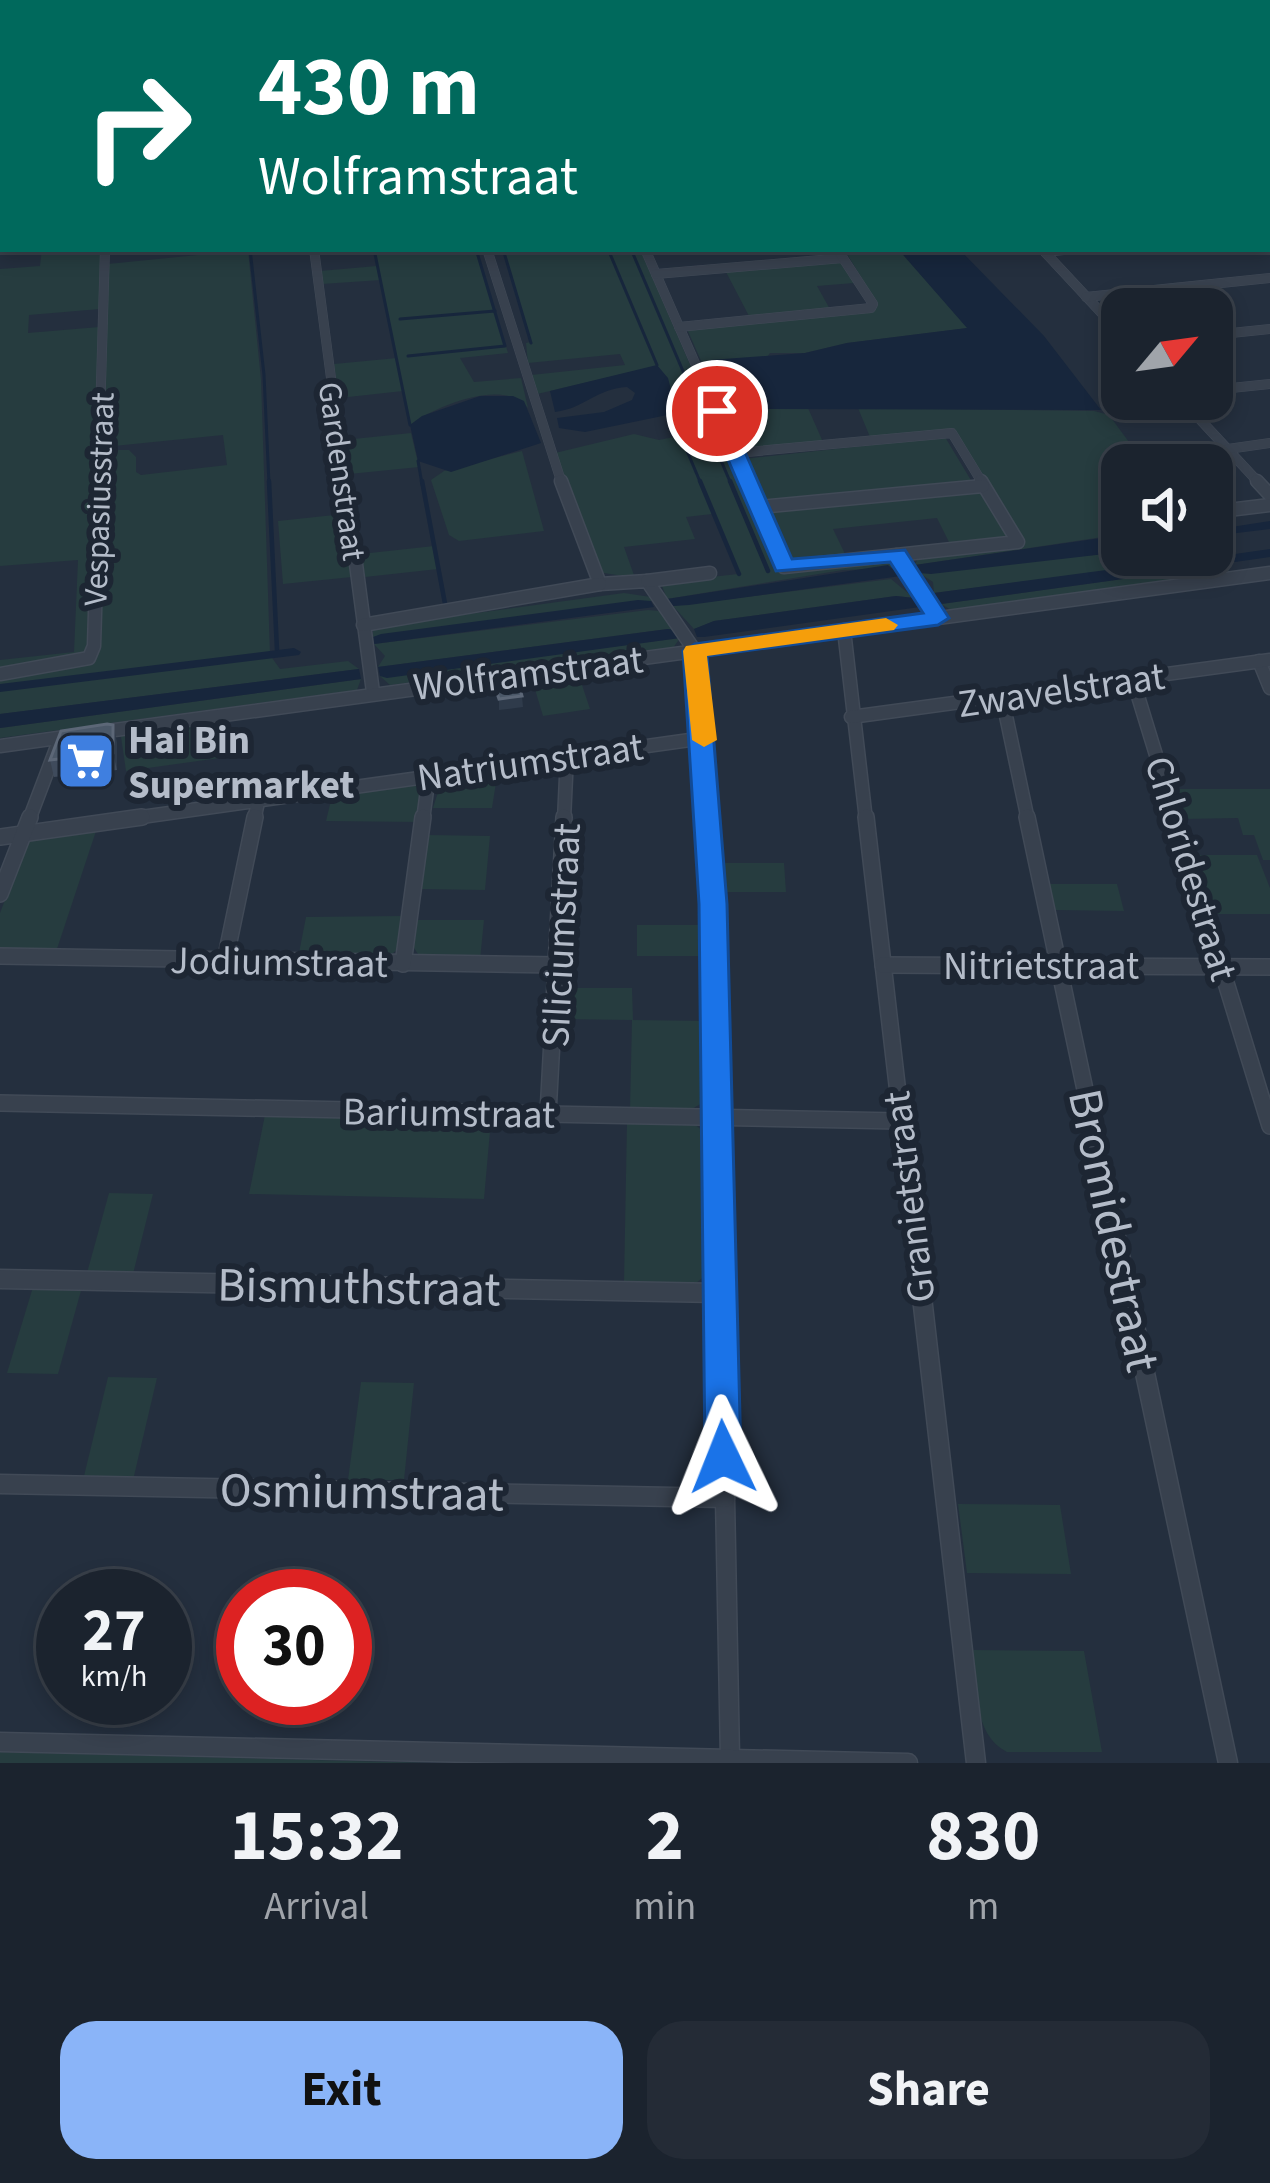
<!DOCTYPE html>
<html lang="en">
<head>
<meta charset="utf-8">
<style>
	:root { --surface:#1b232e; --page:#242b36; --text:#f1f3f6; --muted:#a0a4aa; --line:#39404a; --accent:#8ab4f8 }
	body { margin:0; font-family:"Source Sans 3",sans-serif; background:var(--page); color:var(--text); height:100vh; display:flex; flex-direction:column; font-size:45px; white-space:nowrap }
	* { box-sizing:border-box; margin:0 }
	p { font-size:39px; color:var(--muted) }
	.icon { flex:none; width:66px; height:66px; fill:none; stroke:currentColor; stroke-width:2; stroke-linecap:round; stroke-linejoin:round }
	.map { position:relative; height:1763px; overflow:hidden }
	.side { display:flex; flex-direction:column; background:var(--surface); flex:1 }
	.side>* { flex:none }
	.banner { position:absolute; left:0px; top:0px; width:1272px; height:252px; box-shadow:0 6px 18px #0003,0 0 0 3px var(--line); background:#00695c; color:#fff; overflow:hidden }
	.needle { width:78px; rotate:61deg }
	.tools { position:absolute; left:1101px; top:288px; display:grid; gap:24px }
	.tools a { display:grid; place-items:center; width:132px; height:132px; border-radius:24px; background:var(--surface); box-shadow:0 6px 18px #0003,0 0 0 3px var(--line); font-size:60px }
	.speed { position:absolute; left:36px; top:1569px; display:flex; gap:24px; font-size:60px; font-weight:700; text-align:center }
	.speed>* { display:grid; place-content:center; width:156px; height:156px; border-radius:50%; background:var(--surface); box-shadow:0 6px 18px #0003,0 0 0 3px var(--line); line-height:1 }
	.speed small { font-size:30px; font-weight:400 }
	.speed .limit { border:18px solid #d22; background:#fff; color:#111 }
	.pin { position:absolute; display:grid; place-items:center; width:102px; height:102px; color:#fff; margin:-51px; border:6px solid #fff; border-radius:50%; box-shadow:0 3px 12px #0007 }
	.me { position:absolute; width:132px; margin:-66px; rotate:358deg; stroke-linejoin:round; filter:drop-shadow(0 0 9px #0008) }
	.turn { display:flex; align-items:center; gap:42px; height:252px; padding:0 60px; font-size:54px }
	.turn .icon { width:156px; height:156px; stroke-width:2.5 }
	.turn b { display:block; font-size:84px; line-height:102px }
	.eta { display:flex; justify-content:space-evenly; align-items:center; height:204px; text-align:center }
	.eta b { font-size:72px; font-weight:700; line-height:84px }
	.primary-button { display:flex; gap:24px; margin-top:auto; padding:24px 60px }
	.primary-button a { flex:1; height:138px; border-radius:36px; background:var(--accent); color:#111; font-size:48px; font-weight:700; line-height:138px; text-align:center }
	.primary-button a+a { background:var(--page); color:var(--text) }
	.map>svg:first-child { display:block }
	.green { fill:#263c3f }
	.water { fill:#17263c }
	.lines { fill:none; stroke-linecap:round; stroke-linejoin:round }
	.stream-far1 { stroke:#17263c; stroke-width:3 }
	.stream { stroke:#17263c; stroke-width:4.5 }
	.canal { fill:#17263c; fill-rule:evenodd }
	.street-far4-casing { stroke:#414a57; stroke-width:9 }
	.street-far3-casing { stroke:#414a57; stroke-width:10 }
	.street-far2-casing { stroke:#414a57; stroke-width:15 }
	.street-far1-casing { stroke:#414a57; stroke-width:18 }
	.street-casing { stroke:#414a57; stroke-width:21 }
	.street-far4 { stroke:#38414e; stroke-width:8 }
	.street-far3 { stroke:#38414e; stroke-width:9 }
	.street-far2 { stroke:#38414e; stroke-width:12 }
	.street-far1 { stroke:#38414e; stroke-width:15 }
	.street { stroke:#38414e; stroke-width:18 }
	.wall { fill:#3f4b5c }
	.shaded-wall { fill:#2f3b4b }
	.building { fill:#4b5868; stroke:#5c6777; stroke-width:3 }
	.route { fill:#1a73e8; stroke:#114b97; stroke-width:3 }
	.slow { fill:#f59e0b }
	.labels { text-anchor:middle; stroke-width:12; stroke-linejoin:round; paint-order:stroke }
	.far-street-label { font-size:33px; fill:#b4bcc9; stroke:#1d2633 }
	.street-label { font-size:39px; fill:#b4bcc9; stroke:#1d2633 }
	.poi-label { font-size:39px; font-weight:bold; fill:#b4bcc9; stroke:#1d2633; text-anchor:start }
	.near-street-label { font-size:48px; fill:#b4bcc9; stroke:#1d2633 }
</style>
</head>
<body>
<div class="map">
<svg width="1270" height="1763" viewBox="0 0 1270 1763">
	<rect width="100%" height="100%" fill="#242f3e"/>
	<g class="green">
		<polygon points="747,0 1270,0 1270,108 1269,3"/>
		<polygon points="42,249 102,249 100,309 29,315 28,333 99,327 89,649 85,655 0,670 0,660 74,652 78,560 0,566 0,269 40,266"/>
		<path d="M374 249H476L508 353 460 358 474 382 521 378 528 408C505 377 435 406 410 425L403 391 339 398 334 364 397 358 381 280 322 284 320 271 377 266Z"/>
		<polygon points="503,249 640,249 779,570 891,561 896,568 843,570 667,599 662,586 666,582 738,574 712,514 686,517 695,539 624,547 635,578 598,572 555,453 634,434 659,440 679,436 671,413 676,413 657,366 537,394 531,375 625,365 620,354 528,363 526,343 531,342"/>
		<polygon points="844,249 898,249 968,328 847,343 805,353 770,353 728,409 808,408 823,442 740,449 687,329 870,312 878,305"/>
		<polygon points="248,250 261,380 270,655 280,669 348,661 359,669 0,714 0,677 89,661 105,450 129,450 136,457 136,472 141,475 227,465 223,435 104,447 108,264"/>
		<polygon points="839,261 854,283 817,286 831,311 750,318 725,270"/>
		<polygon points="858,408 1094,411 1109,415 1146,465 1122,465 1122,508 1099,511 1116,535 915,565 919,556 1024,544 955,430 870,437"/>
		<polygon points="411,433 419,467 349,474 344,440"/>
		<polygon points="945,437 972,482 766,502 743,459"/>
		<polygon points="522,451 544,531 459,541 449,535 431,480 444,471"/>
		<polygon points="980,492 1007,535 1002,540 950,544 937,518 833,529 846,556 791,561 768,513"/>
		<polygon points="344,514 352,577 283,584 278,521"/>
		<polygon points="434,546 438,569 365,577 361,554"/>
		<polygon points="1212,549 1217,557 934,593 933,582 919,573 1122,552 1212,555"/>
		<polygon points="1224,565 1231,573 953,611 941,604"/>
		<polygon points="891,579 914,598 896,596 714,621 694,629 673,606"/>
		<polygon points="624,593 651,597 651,601 373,637 373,629 380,626"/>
		<polygon points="648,610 660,611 679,632 668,629 378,667 385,656 374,644"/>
		<polygon points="680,638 673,648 390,685 380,676"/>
		<polygon points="577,670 590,709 543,716 531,676"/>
		<polygon points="361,679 357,690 0,738 0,728"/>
		<polygon points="222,716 227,757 126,771 120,730"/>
		<polygon points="498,770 492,808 433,808 442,779"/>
		<polygon points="413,783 423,790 419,822 326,821 333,792"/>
		<polygon points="1173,789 1270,789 1270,860 1263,860 1254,835 1243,835 1238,818 1183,819"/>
		<polygon points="98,825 56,952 0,951 0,913 27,842 34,837"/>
		<polygon points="428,835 490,836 485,890 420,889"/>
		<polygon points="1195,855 1257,855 1270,888 1270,914 1214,914"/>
		<polygon points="722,863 784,863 786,892 723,892"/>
		<polygon points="1049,884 1117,884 1124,911 1055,910"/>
		<polygon points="402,916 398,949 387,958 298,958 306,917"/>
		<polygon points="416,920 484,920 480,960 420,957 412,945"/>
		<polygon points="637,925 702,925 703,956 637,956"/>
		<polygon points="565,988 632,988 633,1020 704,1021 706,1101 688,1111 630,1110 632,1020 563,1019"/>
		<polygon points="265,1115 491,1120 484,1199 249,1194"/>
		<polygon points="627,1122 693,1123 704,1132 708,1264 708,1273 695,1284 624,1282"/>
		<polygon points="109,1193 153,1194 133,1274 87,1273"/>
		<polygon points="33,1287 82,1287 58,1374 7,1373"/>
		<polygon points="108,1377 157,1378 134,1476 84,1476"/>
		<polygon points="361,1382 414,1383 404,1480 348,1480"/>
		<polygon points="958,1504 1060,1505 1071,1574 967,1573"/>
		<path d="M973 1650 1084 1651 1102 1752H1007C972 1734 977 1685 973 1650Z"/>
		<polygon points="0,1752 431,1763 0,1763"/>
	</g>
	<g class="water">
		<polygon points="898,249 959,249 1044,336 1101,410 727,409 710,360 805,353 847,343 967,328"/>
		<path d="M657 365 668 378 677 413 585 432 559 428 557 418 604 412 632 400 635 393 627 387C595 389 586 408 555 412L550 391Z"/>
		<polygon points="480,396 513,396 524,401 541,443 451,472 418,461 410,425 422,416"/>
		<polygon points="1122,535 1122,552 931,574 919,573 915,565"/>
		<polygon points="1204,557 1217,557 1224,565 941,604 934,593"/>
		<polygon points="888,565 901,576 689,605 673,606 667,599"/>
		<polygon points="896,596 914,598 920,607 704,637 697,637 694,629 714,621"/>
		<polygon points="638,600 651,601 654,607 374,644 373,637 381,634"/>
		<polygon points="668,629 676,630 680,638 387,678 380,676 378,667"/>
		<polygon points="359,669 361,679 0,728 0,714"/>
	</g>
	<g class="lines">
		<g class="stream-far1">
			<polyline points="250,249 264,375 269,484"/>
			<polyline points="374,249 410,425"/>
			<polyline points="503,249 531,343"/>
			<polyline points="608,249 657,365"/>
			<polyline points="631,249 731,484"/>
			<polyline points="400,319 495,311"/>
			<polyline points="408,356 505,346 476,249"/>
			<polyline points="671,413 701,484"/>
			<polyline points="418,461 422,484"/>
		</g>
		<g class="stream">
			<polyline points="269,481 277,650"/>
			<polyline points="422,481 446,609"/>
			<polyline points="700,481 739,574"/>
			<polyline points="730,481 768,571"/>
		</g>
		<g class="canal">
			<polygon points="1270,521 1270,529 1212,536 1212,530"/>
			<polygon points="1270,549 1270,557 1235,562 1228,558 1235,554"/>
			<polygon points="294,648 301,652 299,655 0,692 0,684"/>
		</g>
		<defs>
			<g id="street-far4">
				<polyline points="1123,0 1127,3"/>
				<polyline points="0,2 3,6"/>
				<polyline points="1028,3 1068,0"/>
			</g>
			<g id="street-far3">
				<polyline points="314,249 345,484"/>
				<polyline points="487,249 562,484"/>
				<polyline points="645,249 748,484"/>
				<polyline points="1042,249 1122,335"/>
				<polyline points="1045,252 1073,249"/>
				<polyline points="656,274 843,258"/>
				<polyline points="1086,297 1270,278"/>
				<polyline points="679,327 871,308 873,304 837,249"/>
				<polyline points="1212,335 1270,329"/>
				<polyline points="1212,390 1270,384"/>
				<polyline points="1181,399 1260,484"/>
				<polyline points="1228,449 1270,443"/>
				<polyline points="736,453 952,433 983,484"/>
				<polyline points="98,484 105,249"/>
			</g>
			<g id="street-far2">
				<polyline points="345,481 373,692"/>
				<polyline points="561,481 600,584 647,581 695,651 708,820"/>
				<polyline points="747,481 784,567 1018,542 981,481"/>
				<polyline points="1257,481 1270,495"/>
				<polyline points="759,507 983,486"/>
				<polyline points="1212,512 1270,505"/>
				<polyline points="897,555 937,618"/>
				<polyline points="647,581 710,573"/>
				<polyline points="363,625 600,584"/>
				<polyline points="844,630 866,820"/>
				<polyline points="1259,661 1270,688"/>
				<polyline points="0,674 89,658 94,646 99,481"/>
				<polyline points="1133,680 1176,820"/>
				<polyline points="1002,697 1028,820"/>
				<polyline points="851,717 1270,660"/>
				<polyline points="100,732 1270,573"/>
				<polyline points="0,746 72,736"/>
				<polyline points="29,820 56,749"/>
				<polyline points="120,820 704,738"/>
				<polyline points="254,820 259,798"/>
				<polyline points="423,820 429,775"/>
				<polyline points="564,820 567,756"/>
			</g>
			<g id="street-far1">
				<polyline points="708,817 720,1240"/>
				<polyline points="866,817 915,1240"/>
				<polyline points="1027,817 1117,1240"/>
				<polyline points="1175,817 1270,1126"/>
				<polyline points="0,837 142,817"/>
				<polyline points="0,894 30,817"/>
				<polyline points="0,956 558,965"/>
				<polyline points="225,961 255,817"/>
				<polyline points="403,964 423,817"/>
				<polyline points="883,965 1270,967"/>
				<polyline points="0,1103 898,1121"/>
				<polyline points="548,1114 564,817"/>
			</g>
			<g id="street">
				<polyline points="720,1237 730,1758"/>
				<polyline points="915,1237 976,1763"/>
				<polyline points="1116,1237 1228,1763"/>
				<polyline points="0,1279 718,1293"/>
				<polyline points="0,1484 725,1498"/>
				<polyline points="0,1742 908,1763"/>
			</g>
		</defs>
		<use href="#street-far4" class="street-far4-casing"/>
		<use href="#street-far3" class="street-far3-casing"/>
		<use href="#street-far2" class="street-far2-casing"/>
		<use href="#street-far1" class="street-far1-casing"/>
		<use href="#street" class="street-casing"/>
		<use href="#street-far4" class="street-far4"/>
		<use href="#street-far3" class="street-far3"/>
		<use href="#street-far2" class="street-far2"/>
		<use href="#street-far1" class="street-far1"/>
		<use href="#street" class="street"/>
	</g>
	<polygon class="wall" points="117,742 117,770 54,777 50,760"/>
	<g class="shaded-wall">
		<polygon points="522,696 523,707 499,710 499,699"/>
		<polygon points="113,725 117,742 117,770 113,753"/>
	</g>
	<g class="building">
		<polygon points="492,678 517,678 522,696 499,699"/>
		<polygon points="107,724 113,725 113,753 50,760 61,731"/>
	</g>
	<polygon class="route" points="717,405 727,411 792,559 905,550 949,618 938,625 707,656 727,904 741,1457 736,1469 723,1474 710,1469 705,1457 699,904 683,651 695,644 923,613 890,562 776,571 707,411"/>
	<polygon class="slow" points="886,618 898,625 894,630 707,656 717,740 704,747 692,740 683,651 686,646"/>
	<defs>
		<symbol id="supermarket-square" viewBox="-11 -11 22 22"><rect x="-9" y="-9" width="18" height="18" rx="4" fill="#3f7fe0" stroke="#1d2633"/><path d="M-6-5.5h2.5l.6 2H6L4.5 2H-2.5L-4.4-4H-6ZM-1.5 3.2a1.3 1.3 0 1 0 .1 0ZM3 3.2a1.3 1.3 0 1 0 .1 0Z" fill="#fff"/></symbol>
	</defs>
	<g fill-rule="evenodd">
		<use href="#supermarket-square" x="53" y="728" width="66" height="66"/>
	</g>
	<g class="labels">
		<g class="far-street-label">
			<text transform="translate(343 471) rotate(82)" y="12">Gardenstraat</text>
			<text transform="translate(98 499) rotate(-88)" y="12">Vespasiusstraat</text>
		</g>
		<g class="street-label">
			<text transform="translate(528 672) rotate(-7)" y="14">Wolframstraat</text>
			<text transform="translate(1061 689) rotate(-8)" y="14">Zwavelstraat</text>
			<text transform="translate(530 761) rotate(-8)" y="14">Natriumstraat</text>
			<text transform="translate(1192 868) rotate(73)" y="14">Chloridestraat</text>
			<text transform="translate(560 935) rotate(-87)" y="14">Siliciumstraat</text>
			<text transform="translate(279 961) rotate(1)" y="14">Jodiumstraat</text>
			<text x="1041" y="979">Nitrietstraat</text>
			<text transform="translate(449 1112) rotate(1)" y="14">Bariumstraat</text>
			<text transform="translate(908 1197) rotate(-97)" y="14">Granietstraat</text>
		</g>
		<g class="poi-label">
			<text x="128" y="753">Hai Bin<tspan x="128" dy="45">Supermarket</tspan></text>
		</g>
		<g class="near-street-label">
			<text transform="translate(1115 1230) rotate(78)" y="17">Bromidestraat</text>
			<text transform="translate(359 1286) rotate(1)" y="17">Bismuthstraat</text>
			<text transform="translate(362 1491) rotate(1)" y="17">Osmiumstraat</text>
		</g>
	</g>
</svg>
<div class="tools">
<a><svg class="needle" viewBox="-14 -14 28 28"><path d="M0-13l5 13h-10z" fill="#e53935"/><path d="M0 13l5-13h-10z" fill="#a0a4aa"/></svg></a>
<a><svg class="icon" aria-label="sound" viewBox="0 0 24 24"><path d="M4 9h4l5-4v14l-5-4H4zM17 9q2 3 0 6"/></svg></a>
</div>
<div class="speed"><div>27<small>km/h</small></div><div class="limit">30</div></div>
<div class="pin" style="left:717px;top:411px;background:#d93025"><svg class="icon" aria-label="arrive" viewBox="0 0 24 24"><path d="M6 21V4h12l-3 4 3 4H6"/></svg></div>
<svg class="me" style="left:723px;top:1457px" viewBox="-20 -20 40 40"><path d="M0-17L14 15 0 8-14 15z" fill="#1a73e8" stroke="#fff" stroke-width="4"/></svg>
<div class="banner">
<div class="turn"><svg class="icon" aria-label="right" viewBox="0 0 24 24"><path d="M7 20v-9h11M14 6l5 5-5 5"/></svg><div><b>430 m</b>Wolframstraat</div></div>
</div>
</div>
<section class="side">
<div class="eta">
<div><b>15:32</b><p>Arrival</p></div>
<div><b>2</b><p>min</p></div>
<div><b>830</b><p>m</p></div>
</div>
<div class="primary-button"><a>Exit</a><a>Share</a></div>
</section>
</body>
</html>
